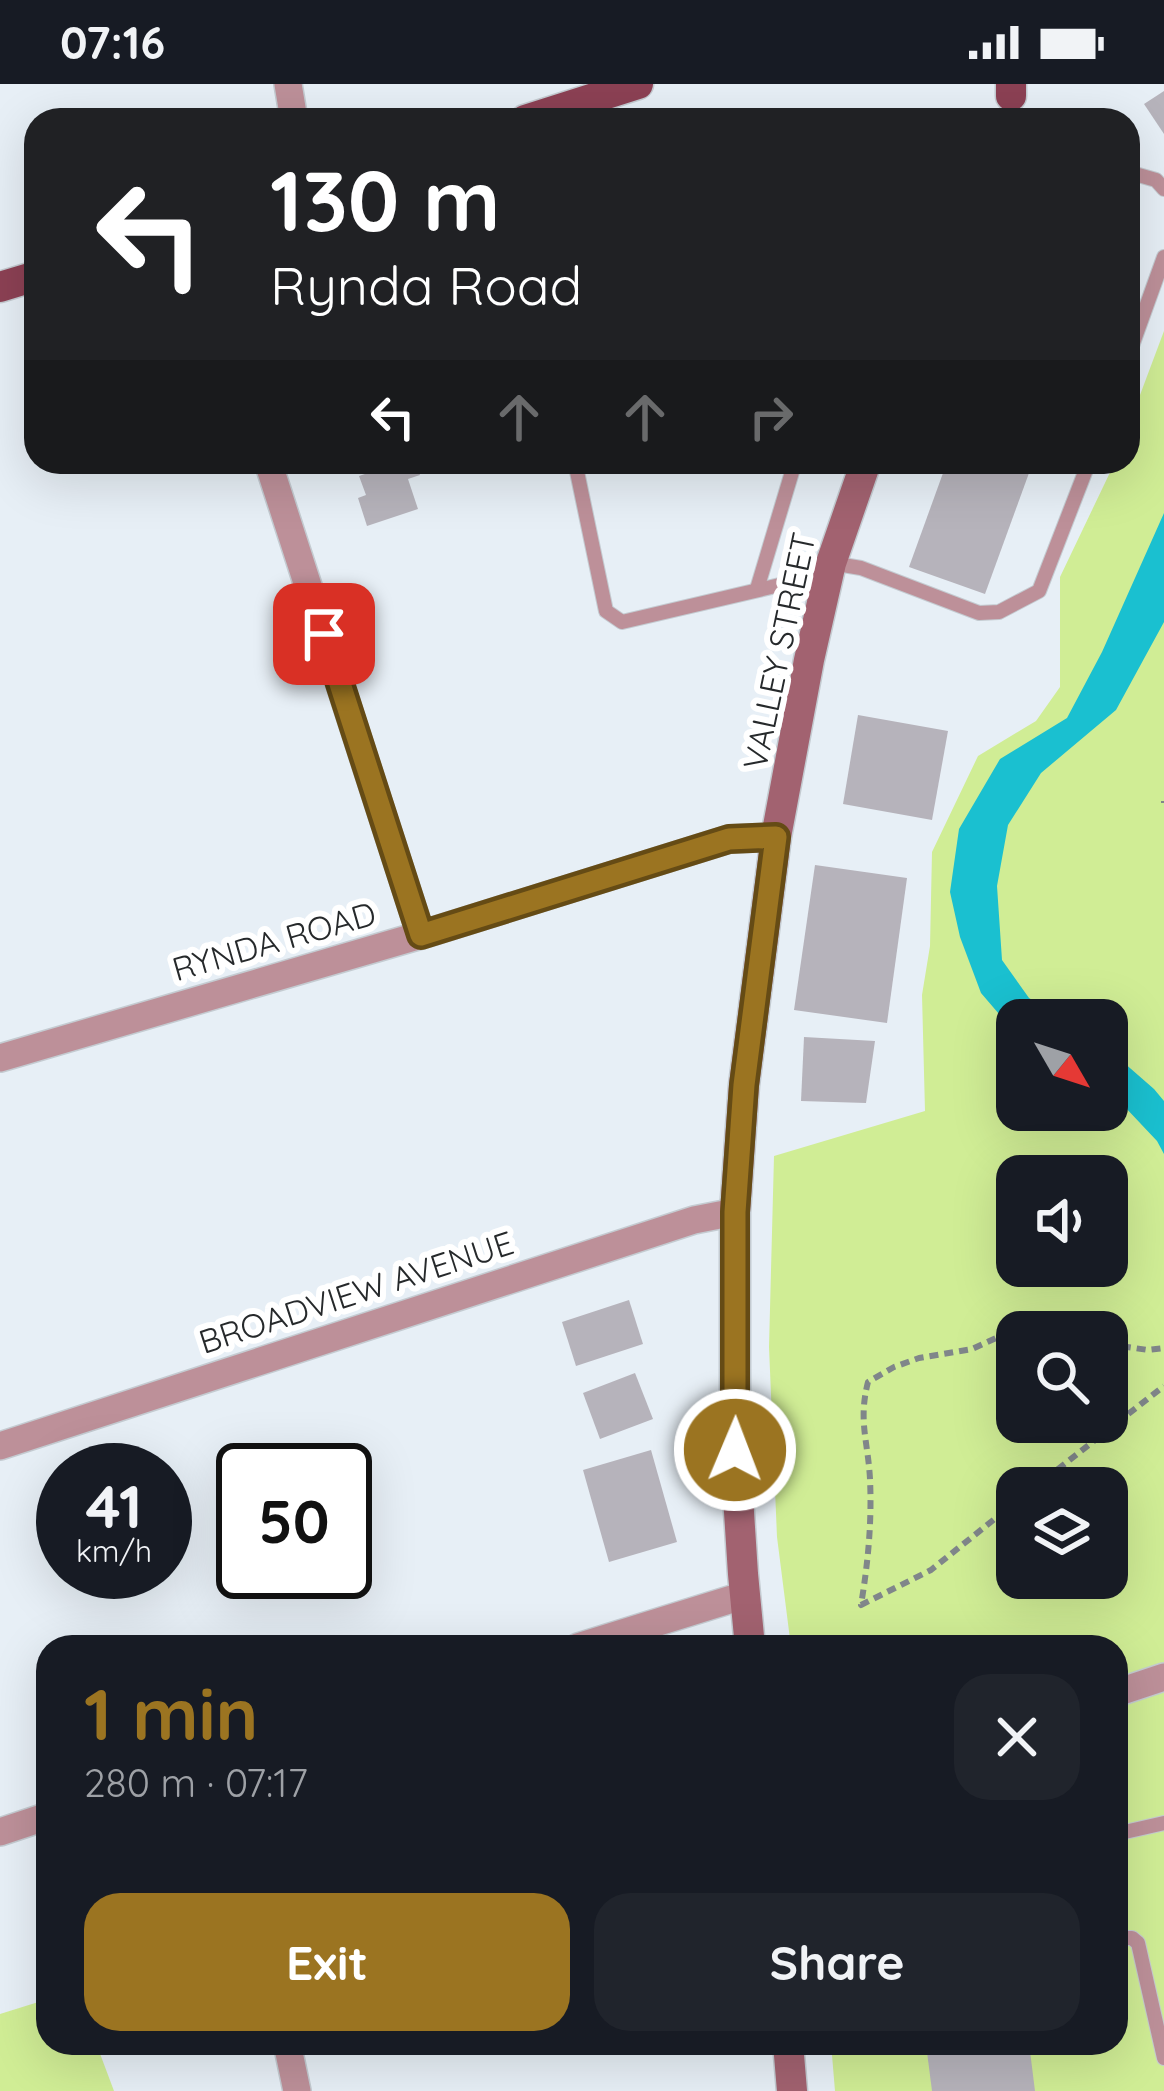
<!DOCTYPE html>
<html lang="en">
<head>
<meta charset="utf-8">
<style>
	:root { --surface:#171b24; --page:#20242c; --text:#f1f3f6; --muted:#9ea1a6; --accent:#9b7421 }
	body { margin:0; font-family:Quicksand,sans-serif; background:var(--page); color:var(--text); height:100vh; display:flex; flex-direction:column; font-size:45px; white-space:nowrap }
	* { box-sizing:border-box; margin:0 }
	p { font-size:39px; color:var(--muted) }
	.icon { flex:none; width:66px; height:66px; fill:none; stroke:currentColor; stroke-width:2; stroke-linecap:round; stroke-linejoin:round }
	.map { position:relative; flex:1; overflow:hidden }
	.sheet { position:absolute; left:36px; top:1551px; width:1092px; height:420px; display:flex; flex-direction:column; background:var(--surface); border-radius:36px; box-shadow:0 12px 48px #0002 }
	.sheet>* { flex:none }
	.top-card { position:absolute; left:24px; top:24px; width:1116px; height:366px; border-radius:36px; box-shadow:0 12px 48px #0002; background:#202124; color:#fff; overflow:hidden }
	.needle { width:78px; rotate:129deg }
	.controls { position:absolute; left:996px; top:915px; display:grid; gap:24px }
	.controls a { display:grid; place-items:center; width:132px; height:132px; border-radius:24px; background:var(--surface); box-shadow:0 12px 48px #0002; font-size:60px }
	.speed { position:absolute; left:36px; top:1359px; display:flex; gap:24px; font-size:60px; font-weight:700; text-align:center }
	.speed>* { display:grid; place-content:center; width:156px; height:156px; border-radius:50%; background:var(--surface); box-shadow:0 12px 48px #0002; line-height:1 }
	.speed small { font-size:30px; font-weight:400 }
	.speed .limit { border:6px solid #111; border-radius:18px; background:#fff; color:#111 }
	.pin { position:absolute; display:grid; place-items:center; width:102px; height:102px; color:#fff; margin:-51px; border-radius:24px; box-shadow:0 6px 18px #0006 }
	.me { position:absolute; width:132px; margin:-66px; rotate:1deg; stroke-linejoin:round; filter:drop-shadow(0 0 9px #0008) }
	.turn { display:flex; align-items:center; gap:42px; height:252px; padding:0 48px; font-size:54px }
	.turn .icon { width:156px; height:156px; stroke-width:2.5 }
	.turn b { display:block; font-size:84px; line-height:102px }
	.lanes { display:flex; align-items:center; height:114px; padding:0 48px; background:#0003; justify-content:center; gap:60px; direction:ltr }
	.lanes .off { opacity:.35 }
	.round { display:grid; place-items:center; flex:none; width:126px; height:126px; border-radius:36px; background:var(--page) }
	.overview { display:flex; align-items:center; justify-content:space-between; height:204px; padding:0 48px }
	h1 { font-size:72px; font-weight:700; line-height:90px; color:var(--accent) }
	.cta { display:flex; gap:24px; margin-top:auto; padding:24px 48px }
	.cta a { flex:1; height:138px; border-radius:36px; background:var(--accent); color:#fff; font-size:48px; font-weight:700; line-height:138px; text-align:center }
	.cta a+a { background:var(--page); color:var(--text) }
	.status { display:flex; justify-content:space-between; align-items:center; height:84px; padding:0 60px; background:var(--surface); direction:ltr }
	.status svg { height:33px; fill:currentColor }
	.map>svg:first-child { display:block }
	.green { fill:#d0ed95; fill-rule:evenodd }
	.water { fill:#1ac0d0 }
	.building { fill:#b6b3bb }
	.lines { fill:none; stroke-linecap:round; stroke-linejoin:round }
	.service-casing { stroke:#c4cbd1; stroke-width:16 }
	.minor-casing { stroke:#c4cbd1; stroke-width:30 }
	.secondary-casing { stroke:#c4cbd1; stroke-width:33 }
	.primary-casing { stroke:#c4cbd1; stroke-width:33 }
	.path { stroke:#80868a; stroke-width:6; stroke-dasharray:9 6; stroke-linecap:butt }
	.service { stroke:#bd9099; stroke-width:14 }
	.minor { stroke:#bd9099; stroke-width:27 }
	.secondary { stroke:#a26270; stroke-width:30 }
	.primary { stroke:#8c4154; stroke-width:30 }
	.route-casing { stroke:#654b15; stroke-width:30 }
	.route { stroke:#9b7421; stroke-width:21 }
	.labels { text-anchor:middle; stroke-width:12; stroke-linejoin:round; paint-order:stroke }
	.street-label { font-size:33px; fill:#26292b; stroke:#fff }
</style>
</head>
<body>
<div class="status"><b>07:16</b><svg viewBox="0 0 49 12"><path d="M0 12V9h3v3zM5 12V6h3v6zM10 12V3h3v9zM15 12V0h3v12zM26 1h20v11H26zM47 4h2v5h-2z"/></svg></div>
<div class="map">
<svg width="1164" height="2007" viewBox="0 0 1164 2007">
	<rect width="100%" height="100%" fill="#e7eff6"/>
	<g class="green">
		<path d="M1164 247V2007H835L831 1959H1116V1563H791L777 1453 769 1263 774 1072 925 1027 922 911 930 862 932 768 978 672 1036 637 1060 603V493L1115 378H1128V343ZM1017 936H1107V1026H1017ZM1017 1092H1107V1182H1017ZM1017 1248H1107V1338H1017ZM1017 1404H1107V1494H1017Z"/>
		<polygon points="48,1915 48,1959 96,1959 114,2007 0,2007 0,1930"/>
	</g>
	<g class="water">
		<polygon points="1164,429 1164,538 1116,626 1041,689 1008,741 997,802 1002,876 1029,914 1065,936 1017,938 999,930 981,909 960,853 950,808 959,745 1000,675 1067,634 1102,568"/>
		<polygon points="1107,964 1154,1005 1164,1017 1164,1070 1157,1057 1107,1004"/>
	</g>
	<g class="building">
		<polygon points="1164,7 1164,50 1144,20"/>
		<polygon points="400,378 415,378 420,391 408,395 418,425 367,442 358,414 366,411 359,392"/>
		<polygon points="947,378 1033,378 985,510 909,483"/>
		<polygon points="858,631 948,647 932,736 843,720"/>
		<polygon points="815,781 907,794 887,939 794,926"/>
		<polygon points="804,953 875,957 866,1019 801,1017"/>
		<polygon points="629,1216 643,1260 576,1282 562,1238"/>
		<polygon points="635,1289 653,1335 600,1355 583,1309"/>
		<polygon points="651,1366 677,1458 609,1478 583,1386"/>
		<polygon points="995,1959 1029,1959 1035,2007 932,2007 927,1968"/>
	</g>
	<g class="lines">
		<defs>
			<g id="service">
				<polyline points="1128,88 1156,96 1164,105"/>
				<polyline points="1128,273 1164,173"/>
				<polyline points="575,378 606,527 622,538 784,500 823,510"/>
				<polyline points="831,479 861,484 979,529 999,528 1039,507 1089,378"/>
				<polyline points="757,505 795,378"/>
				<polyline points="1116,1750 1164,1739"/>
				<polyline points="1116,1854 1132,1854 1138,1859 1164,1974"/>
			</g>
			<g id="minor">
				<polyline points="288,0 294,36"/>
				<polyline points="268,378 421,851"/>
				<polyline points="0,974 421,851 729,755 776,753"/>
				<polyline points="0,1362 694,1136 735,1128"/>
				<polyline points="578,1563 745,1511"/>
				<polyline points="1116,1609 1164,1593"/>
				<polyline points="0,1748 48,1732"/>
				<polyline points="287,1959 297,2007"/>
			</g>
			<g id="secondary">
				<polyline points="750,1563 743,1490 735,1366 735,1128 744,1001 776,753 809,576 831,479 866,378"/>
				<polyline points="788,1959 792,2007"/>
			</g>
			<g id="primary">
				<polyline points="1011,12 1011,0"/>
				<polyline points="525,36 638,0"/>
				<polyline points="0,203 36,192"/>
			</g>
		</defs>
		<use href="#service" class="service-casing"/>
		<use href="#minor" class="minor-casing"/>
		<use href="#secondary" class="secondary-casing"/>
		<use href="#primary" class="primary-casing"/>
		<g class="path">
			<polyline points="1164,717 1164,719"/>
			<polyline points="1107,1260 1148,1266 1164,1264"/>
			<polyline points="1034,1404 1164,1302"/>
			<path d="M1017 1417 931 1486 861 1521C868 1479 872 1438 870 1395 868 1357 858 1337 868 1298L894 1283 919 1274 972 1265 1016 1245 1033 1241 1068 1248"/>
		</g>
		<use href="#service" class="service"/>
		<use href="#minor" class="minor"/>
		<use href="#secondary" class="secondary"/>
		<use href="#primary" class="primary"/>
	</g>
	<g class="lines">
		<defs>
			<polyline id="route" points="324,550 421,851 729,755 776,753 744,1001 735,1128 735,1366"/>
		</defs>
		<use href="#route" class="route-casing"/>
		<use href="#route" class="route"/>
	</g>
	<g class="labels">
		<g class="street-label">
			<text transform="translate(779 567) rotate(-78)" y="12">VALLEY STREET</text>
			<text transform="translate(274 857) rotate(-16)" y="12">RYNDA ROAD</text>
			<text transform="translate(356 1208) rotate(-18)" y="12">BROADVIEW AVENUE</text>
		</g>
	</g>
</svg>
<div class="controls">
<a><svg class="needle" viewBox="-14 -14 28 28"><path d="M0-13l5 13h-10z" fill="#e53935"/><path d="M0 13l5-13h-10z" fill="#9ea1a6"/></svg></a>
<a><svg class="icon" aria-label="sound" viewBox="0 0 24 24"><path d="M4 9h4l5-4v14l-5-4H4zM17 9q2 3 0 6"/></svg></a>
<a><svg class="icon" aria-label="search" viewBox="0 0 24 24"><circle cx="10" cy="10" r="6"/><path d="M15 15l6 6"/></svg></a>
<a><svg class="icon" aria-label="layers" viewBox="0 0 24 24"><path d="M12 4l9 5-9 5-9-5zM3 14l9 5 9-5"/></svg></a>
</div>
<div class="speed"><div>41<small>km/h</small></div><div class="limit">50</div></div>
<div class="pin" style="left:324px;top:550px;background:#d93025"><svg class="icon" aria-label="arrive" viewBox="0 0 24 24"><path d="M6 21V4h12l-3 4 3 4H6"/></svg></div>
<svg class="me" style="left:735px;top:1366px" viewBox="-20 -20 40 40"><circle r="17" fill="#9b7421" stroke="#fff" stroke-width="3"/><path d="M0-11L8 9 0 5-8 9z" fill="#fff"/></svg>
<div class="top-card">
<div class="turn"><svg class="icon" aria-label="left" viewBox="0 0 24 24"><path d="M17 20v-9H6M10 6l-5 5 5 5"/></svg><div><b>130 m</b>Rynda Road</div></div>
<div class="lanes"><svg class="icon" aria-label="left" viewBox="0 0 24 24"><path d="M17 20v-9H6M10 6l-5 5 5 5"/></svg><svg class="icon off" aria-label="ahead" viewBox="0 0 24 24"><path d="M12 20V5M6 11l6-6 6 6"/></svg><svg class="icon off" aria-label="ahead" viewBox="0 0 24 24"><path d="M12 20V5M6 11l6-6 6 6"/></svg><svg class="icon off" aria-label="right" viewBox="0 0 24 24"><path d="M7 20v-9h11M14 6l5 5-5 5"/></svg></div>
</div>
<section class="sheet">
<div class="overview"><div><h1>1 min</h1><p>280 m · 07:17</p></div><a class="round"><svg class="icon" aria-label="close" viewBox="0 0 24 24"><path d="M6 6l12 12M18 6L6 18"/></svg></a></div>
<div class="cta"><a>Exit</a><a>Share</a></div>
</section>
</div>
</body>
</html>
